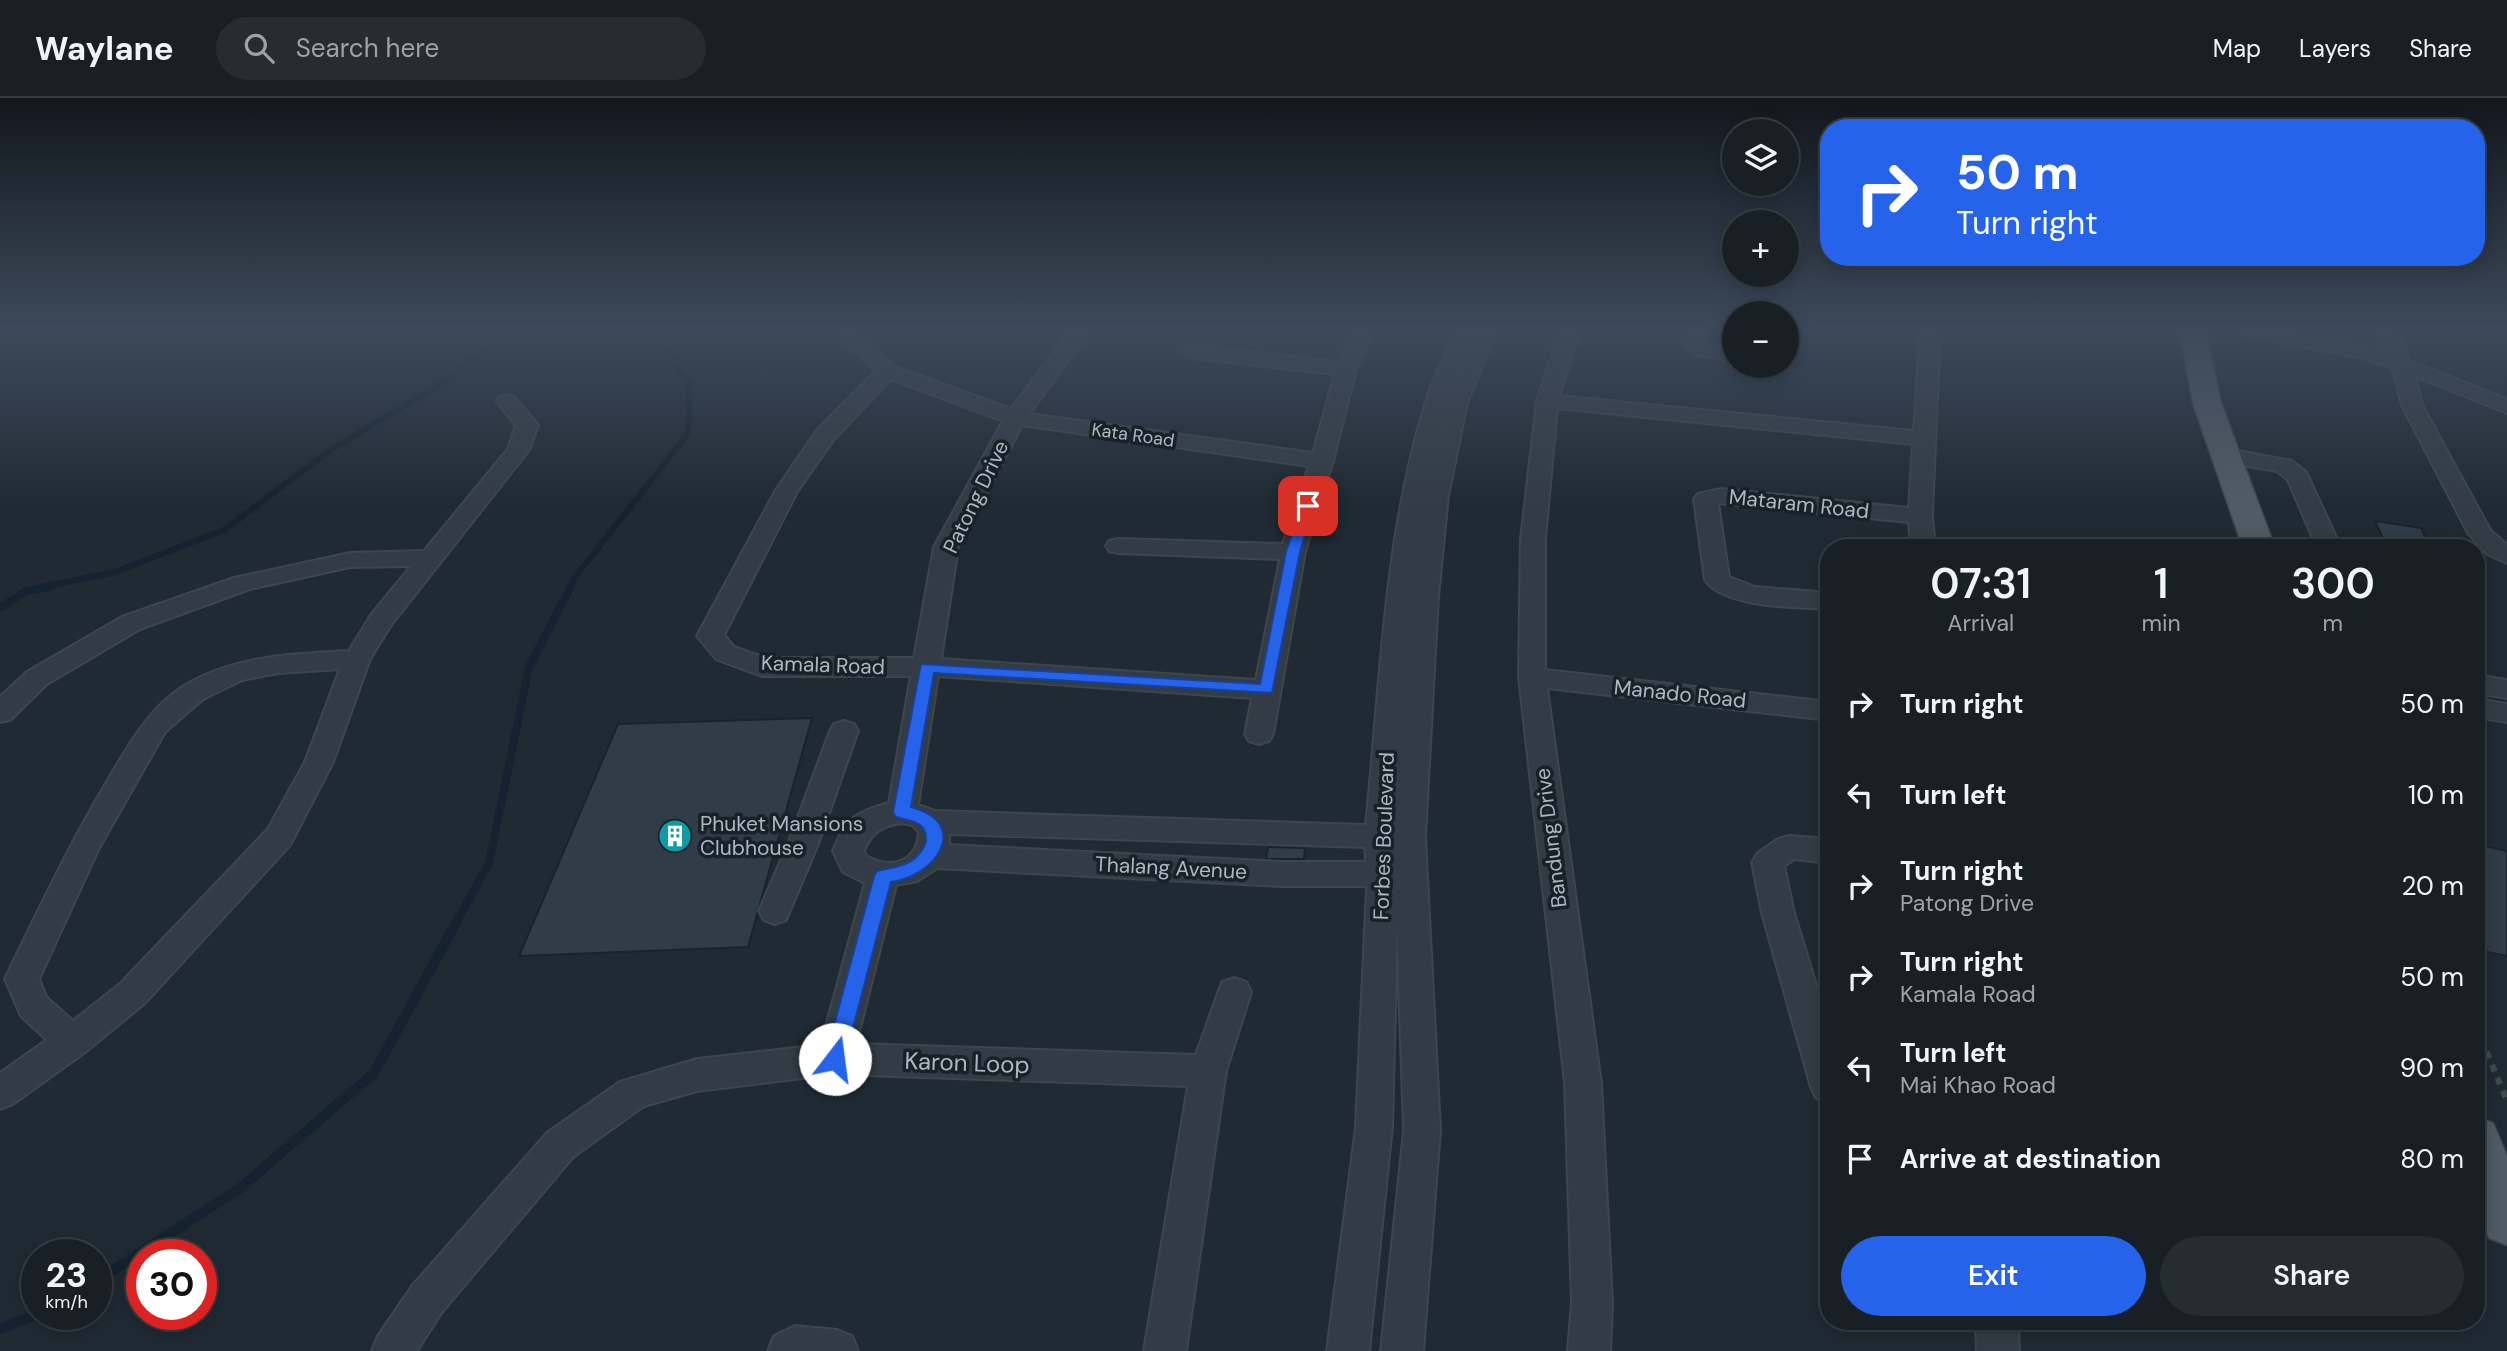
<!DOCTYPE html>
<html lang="en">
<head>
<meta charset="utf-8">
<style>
	:root { --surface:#182026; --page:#252d32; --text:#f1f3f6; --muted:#9fa3a7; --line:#363e43; --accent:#2563eb }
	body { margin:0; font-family:"DM Sans",sans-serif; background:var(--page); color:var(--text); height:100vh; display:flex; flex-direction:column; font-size:26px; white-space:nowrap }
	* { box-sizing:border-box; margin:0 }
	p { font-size:23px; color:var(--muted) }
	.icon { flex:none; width:38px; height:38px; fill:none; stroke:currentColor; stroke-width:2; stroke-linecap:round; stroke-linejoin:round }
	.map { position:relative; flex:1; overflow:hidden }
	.details { position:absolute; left:1820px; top:441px; width:665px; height:791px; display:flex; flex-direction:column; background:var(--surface); border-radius:28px; box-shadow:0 4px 18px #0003,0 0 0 2px var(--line) }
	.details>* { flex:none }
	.banner { position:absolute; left:1820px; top:21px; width:665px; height:147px; border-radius:28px; box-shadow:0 4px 18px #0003,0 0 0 2px var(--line); background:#2563eb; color:#fff; overflow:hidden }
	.tools { position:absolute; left:1722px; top:21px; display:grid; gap:14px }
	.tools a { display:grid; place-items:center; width:77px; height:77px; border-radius:50%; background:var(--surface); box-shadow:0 4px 18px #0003,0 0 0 2px var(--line); font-size:35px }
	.speed { position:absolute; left:21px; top:1141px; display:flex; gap:14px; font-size:35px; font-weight:700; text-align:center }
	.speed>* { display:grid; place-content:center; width:91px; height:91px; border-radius:50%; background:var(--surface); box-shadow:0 4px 18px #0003,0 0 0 2px var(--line); line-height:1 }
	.speed small { font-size:18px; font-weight:400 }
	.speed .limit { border:10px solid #d22; background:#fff; color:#111 }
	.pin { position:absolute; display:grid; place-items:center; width:60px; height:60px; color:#fff; margin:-30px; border-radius:14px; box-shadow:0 4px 10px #0006 }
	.me { position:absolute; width:77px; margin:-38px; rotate:15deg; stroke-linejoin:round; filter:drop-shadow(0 0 5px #0008) }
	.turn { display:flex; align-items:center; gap:24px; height:147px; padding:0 21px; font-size:32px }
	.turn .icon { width:91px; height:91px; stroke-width:2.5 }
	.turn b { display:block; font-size:49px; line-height:60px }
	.eta { display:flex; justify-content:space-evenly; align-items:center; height:119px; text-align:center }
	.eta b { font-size:42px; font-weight:600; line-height:49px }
	.button { display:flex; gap:14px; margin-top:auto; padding:14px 21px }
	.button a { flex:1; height:80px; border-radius:42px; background:var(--accent); color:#fff; font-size:28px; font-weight:600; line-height:80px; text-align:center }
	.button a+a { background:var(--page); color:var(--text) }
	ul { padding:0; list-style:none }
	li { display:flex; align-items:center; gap:21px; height:91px; padding:0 21px }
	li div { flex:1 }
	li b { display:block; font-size:26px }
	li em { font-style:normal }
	header { display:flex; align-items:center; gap:42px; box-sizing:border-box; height:98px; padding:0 35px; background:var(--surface); border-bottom:2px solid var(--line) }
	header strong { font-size:33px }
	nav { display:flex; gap:38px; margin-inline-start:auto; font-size:24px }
	.search { width:490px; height:63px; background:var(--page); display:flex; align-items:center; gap:18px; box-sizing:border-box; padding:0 24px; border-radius:38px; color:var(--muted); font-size:26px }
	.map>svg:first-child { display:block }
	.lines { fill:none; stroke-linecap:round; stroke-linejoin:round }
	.stream-far2 { stroke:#15222f; stroke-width:6 }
	.stream-far1 { stroke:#15222f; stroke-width:8 }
	.stream { stroke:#15222f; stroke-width:10 }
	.building { fill:#303c46; stroke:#1b232a; stroke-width:2 }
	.minor-casing { stroke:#3d454d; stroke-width:4 }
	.major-casing { stroke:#3d454d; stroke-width:3 }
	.path { stroke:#3a4d4c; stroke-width:6; stroke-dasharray:7 7; stroke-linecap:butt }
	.minor { fill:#333c44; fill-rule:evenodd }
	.major { fill:#515b64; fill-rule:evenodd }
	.route { fill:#2563eb; stroke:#184099; stroke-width:2 }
	.labels { text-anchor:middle; stroke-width:7; stroke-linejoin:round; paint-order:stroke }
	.far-street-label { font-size:18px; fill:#adb7c1; stroke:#192128 }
	.street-label { font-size:21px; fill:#adb7c1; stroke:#192128 }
	.poi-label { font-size:21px; fill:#adb7c1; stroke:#192128; text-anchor:start }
	.near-street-label { font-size:24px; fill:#adb7c1; stroke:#192128 }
</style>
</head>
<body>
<header>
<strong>Waylane</strong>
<div class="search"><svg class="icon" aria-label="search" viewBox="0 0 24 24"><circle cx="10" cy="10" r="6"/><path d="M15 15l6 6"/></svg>Search here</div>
<nav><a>Map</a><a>Layers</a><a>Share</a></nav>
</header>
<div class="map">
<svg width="2507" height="1253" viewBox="0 0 2507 1253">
	<rect width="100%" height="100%" fill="#202a33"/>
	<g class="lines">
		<g class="stream-far2">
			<polyline points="43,489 115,474 224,432 332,351 433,291 497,244 523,231"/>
			<polyline points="570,489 575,479 688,336 689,285 650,231"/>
		</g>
		<g class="stream-far1">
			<polyline points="0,510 26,493 52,488"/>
			<polyline points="457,823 489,765 529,569 571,488"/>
		</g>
		<g class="stream">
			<polyline points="96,1183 239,1091 374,975 458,821"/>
			<polyline points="0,1231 37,1216"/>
		</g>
	</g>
	<g class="building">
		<polygon points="2375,423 2421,430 2431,450 2387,450"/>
		<polygon points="812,620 748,849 519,858 618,626"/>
		<polygon points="2476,746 2507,753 2507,858 2487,854 2476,825"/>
		<polygon points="1268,749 1305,750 1304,761 1266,761"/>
	</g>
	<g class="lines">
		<defs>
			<g id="minor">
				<path d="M832 231H852L895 269 1011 311 1072 231H1091L1029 316 1313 355 1335 276 1194 260 1187 258 1184 254 1187 250 1194 248 1339 264 1356 231H1374L1356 271 1333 363 1305 454 1273 636 1269 643 1259 646 1249 643 1245 636 1252 600 938 578 918 707 935 713 1366 727C1380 590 1384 441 1424 310 1432 283 1445 256 1457 231H1476L1449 299 1478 231H1497L1467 305 1448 398 1438 499 1425 739 1440 1032 1423 1253H1381L1404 1032 1397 827 1392 1029 1369 1253H1327L1356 1029 1367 788H1281L937 770 917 783 896 787 856 946 1196 957 1222 884 1234 880 1246 884 1251 894 1226 973 1186 1253H1144L1188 988 835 976 697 993 644 1008 573 1059 441 1215 417 1253H372L378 1238 413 1187 547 1035 620 984 697 961 821 947 865 785 843 774 833 753C845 721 856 714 889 705L911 578H762L716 561 697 538 776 392 818 331 876 273ZM891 281 1003 323 934 449 914 560H765L734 549 724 537 798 392 834 341ZM1446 306 1429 383 1446 308ZM1022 327 1309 368 1283 446 1118 441 1109 443 1106 448 1109 453 1118 455 1280 461 1256 582 941 561 958 449ZM902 725 912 727 919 734C917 765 891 772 866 758L864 753C871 734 882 728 902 725ZM949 736 1365 749 1366 764H1281L949 747Z"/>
				<path d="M1560 231H1580L1559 298 1914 333 1920 231H1940L1932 418 1935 450H1911L1909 424 1718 405 1729 479 1755 489 1829 495V511C1797 509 1724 510 1705 482L1694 401 1698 396 1721 391 1909 410 1913 346 1557 310 1545 441V572L1829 604V622L1547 590 1601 985 1612 1205 1610 1253H1568L1572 1205 1565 985 1519 579 1521 441 1537 303Z"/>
				<polygon points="1688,231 1706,231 1703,243 1706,246 1734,252 1734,264 1692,255 1683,243"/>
				<polygon points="1787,231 1803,231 1794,250 1787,252"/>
				<polygon points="2233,231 2271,231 2386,254 2376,231 2395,231 2410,263 2507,301 2507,315 2415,278 2422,307 2490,432 2507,447 2507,465 2487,456 2468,435 2402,307 2392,270 2364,260 2243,237"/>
				<path d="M507 297 514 299 538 327 529 352 391 527 370 561 333 664 290 747 145 905 84 955 13 1006 0 1011V975L47 942 21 918 5 881C38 813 69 747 108 682 129 647 148 611 184 588 233 558 292 556 349 553L371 517 411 468 350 469 250 491 140 531 47 586 10 622 0 624V599L27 574 122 519 234 480 350 455 424 453 508 351 516 328 497 303 500 299ZM340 571 305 664 268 731 121 885 73 923 46 899 39 881 99 750 165 634 203 601 242 582 278 575Z"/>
				<polygon points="2227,351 2292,363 2306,374 2341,450 2317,450 2288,382 2277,373 2219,363 2216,358 2219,353"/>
				<polygon points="2476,577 2507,582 2507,600 2476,595"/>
				<polygon points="2476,601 2507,606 2507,624 2476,619"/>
				<polygon points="844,623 854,626 858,633 818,746 786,822 775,826 764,822 759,813 788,746 830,633 834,626"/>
				<polygon points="1789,738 1829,741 1829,765 1794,761 1784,768 1794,815 1829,929 1829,1005 1816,1000 1811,989 1762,815 1752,764 1757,756 1778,741"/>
				<polygon points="1976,1223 2018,1223 2019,1253 1977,1253"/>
				<polygon points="795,1228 837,1232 852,1238 858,1253 768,1253 774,1238"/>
			</g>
			<g id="major">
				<polygon points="2180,231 2205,231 2221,305 2275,450 2243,450 2193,305"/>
				<polygon points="2476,1019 2493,1025 2507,1058 2507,1147 2489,1140 2476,1109"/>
			</g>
		</defs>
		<use href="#minor" class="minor-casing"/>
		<use href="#major" class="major-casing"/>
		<polyline class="path" points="2476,928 2507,1003"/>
		<use href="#minor" class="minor"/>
		<use href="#major" class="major"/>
	</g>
	<linearGradient id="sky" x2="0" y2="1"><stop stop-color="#12171c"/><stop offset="0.57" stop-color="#3c4a5b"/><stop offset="1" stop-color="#3c4a5b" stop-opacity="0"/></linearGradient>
	<rect width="2507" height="406" fill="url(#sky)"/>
	<path class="route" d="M1308 404 1314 408 1300 454 1272 595 934 575 911 709C972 725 936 779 891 784L845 961 843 967 835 969 828 967 825 961 874 778 877 773C889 770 904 769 914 761 919 757 925 749 926 743 927 723 911 723 896 719L893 714 921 566 1260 586 1286 454 1301 408Z"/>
	<defs>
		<symbol id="building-disc" viewBox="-11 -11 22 22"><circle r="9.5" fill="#0f9aa8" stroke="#192128"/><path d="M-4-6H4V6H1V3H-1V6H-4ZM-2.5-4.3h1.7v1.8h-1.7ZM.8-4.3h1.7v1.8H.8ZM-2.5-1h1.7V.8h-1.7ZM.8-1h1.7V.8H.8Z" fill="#fff"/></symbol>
	</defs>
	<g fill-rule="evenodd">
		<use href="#building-disc" x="656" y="719" width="38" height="38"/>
	</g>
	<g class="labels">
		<g class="far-street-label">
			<text transform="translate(1133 337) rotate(8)" y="6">Kata Road</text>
		</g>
		<g class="street-label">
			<text transform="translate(976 399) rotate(-64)" y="7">Patong Drive</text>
			<text transform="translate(1799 406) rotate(6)" y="7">Mataram Road</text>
			<text transform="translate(823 567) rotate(2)" y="7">Kamala Road</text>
			<text transform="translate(1680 596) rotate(6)" y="7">Manado Road</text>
			<text transform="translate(1384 738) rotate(-88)" y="7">Forbes Boulevard</text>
			<text transform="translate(1551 740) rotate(-97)" y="7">Bandung Drive</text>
			<text transform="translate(1171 770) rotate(3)" y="7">Thalang Avenue</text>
		</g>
		<g class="poi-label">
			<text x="700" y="733">Phuket Mansions<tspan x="700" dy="24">Clubhouse</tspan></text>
		</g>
		<g class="near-street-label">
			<text transform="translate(967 965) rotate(2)" y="8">Karon Loop</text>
		</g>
	</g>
</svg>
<div class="tools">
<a><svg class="icon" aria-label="layers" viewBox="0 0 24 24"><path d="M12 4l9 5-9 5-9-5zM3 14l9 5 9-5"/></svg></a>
<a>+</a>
<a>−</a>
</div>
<div class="speed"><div>23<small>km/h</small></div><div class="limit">30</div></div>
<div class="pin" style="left:1308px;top:408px;background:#d93025"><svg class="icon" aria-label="arrive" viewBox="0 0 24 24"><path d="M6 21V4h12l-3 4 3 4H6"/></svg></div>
<svg class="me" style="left:835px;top:961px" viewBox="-20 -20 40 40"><circle r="19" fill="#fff"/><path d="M0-13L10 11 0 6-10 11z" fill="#2563eb"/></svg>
<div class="banner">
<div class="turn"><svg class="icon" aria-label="right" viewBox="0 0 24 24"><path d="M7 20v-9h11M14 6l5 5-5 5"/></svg><div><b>50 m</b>Turn right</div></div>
</div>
<section class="details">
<div class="eta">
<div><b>07:31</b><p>Arrival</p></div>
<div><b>1</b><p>min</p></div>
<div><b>300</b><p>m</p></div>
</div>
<ul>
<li><svg class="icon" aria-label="right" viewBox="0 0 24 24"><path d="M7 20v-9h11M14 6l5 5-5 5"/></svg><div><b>Turn right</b></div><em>50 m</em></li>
<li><svg class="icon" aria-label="left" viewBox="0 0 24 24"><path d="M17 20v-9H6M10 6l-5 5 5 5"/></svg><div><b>Turn left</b></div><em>10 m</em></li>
<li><svg class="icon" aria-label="right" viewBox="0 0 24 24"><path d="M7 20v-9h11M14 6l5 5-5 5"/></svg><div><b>Turn right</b><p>Patong Drive</p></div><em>20 m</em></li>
<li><svg class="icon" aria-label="right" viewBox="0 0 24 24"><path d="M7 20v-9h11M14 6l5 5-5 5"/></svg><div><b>Turn right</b><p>Kamala Road</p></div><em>50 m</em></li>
<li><svg class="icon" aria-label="left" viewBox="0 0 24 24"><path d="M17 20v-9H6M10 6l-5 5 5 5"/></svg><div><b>Turn left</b><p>Mai Khao Road</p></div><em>90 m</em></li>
<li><svg class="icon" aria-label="arrive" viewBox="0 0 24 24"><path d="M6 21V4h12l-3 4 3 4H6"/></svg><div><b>Arrive at destination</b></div><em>80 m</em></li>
</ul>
<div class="button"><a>Exit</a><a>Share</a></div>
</section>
</div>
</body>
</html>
